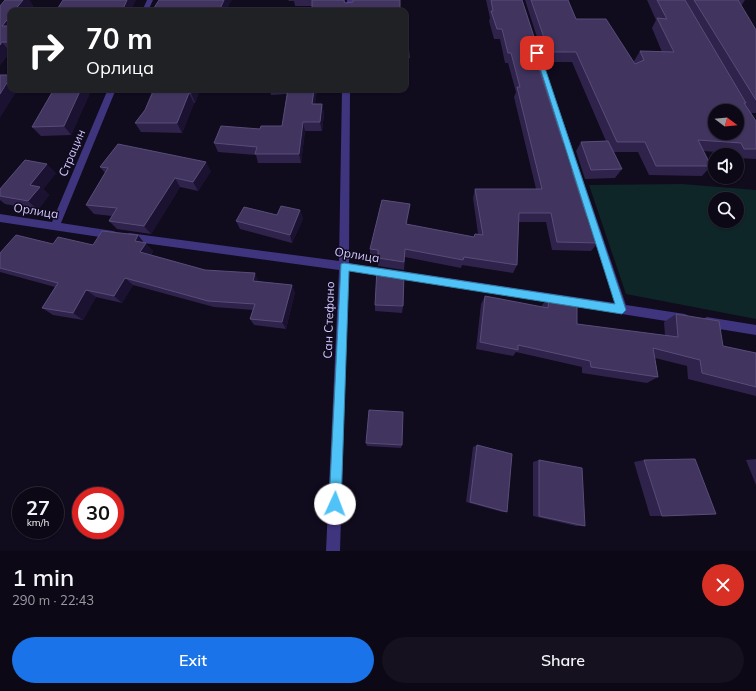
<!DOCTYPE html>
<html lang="en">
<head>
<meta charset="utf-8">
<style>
	:root { --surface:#0c0816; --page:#15111f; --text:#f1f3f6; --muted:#9a9aa1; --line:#2c2935; --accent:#1a73e8 }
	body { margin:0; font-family:Mulish,sans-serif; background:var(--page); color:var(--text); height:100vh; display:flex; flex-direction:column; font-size:15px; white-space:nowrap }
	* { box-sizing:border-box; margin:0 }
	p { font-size:13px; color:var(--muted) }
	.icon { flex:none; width:22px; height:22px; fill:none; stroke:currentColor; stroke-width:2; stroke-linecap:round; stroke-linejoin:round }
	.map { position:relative; height:551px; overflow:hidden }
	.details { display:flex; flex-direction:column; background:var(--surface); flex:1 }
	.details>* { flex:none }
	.banner { position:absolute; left:8px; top:8px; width:400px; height:84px; border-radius:8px; box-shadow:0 1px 3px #0004,0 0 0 1px var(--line); background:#202124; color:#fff; overflow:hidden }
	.needle { width:26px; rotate:106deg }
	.controls { position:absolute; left:708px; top:104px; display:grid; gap:8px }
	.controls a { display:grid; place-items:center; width:36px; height:36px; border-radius:50%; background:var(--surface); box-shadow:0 1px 3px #0004,0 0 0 1px var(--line); font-size:20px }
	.speed { position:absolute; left:12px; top:487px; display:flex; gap:8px; font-size:20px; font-weight:700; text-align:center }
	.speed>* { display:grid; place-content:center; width:52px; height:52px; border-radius:50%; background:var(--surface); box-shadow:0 1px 3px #0004,0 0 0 1px var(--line); line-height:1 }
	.speed small { font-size:10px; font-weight:400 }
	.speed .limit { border:6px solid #d22; background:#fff; color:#111 }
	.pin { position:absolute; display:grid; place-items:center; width:34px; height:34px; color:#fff; margin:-17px; border-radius:8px; box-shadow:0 2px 6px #0006 }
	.me { position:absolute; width:44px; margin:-22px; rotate:2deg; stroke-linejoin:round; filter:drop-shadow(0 0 3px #0008) }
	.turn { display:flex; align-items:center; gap:14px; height:84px; padding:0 12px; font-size:18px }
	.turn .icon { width:52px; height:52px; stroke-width:2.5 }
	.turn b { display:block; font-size:28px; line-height:34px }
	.round { display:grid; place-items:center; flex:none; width:42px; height:42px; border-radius:21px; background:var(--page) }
	.summary { display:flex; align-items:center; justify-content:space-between; height:68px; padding:0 12px }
	h1 { font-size:24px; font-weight:600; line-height:30px }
	.action { display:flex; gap:8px; margin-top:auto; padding:8px 12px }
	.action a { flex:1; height:46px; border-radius:24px; background:var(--accent); color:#fff; font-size:16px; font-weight:600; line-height:46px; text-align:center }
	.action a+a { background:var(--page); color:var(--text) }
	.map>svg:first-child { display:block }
	.green { fill:#0e2627; fill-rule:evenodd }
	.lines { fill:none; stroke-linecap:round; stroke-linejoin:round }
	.minor { fill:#3f347e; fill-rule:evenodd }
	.wall { fill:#2f234c }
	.shaded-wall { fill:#1b1231 }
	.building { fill:#413560; stroke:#584c79; fill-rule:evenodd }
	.route { fill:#4fc3f7; stroke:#337fa1 }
	.labels { text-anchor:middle; stroke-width:3; stroke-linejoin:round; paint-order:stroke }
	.street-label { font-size:12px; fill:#d3c7ff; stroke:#100b1d }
</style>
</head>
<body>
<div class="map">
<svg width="756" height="551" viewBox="0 0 756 551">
	<rect width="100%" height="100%" fill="#100b1d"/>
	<path class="green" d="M682 184 756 190V319L626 294 589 185ZM715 199H737V221H715Z"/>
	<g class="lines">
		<g class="minor">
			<polygon points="147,0 153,0 148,11 142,11"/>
			<polygon points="347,0 353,0 352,11 346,11"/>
			<polygon points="533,40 536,42 626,305 685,314 689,316 690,319 689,322 685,324 349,271 340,551 326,551 339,270 129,241 124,237 129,233 339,261 342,89 350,89 349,263 615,303 530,42"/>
			<polygon points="108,89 116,89 61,223 113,231 116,232 118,235 116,238 113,239 0,222 0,214 52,222"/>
			<polygon points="707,317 756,325 756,335 707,327 703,325 702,322 703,319"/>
		</g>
	</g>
	<g class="wall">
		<polygon points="5,0 29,0 33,6 29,11 11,11 11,52 10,52 0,65"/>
		<polygon points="288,0 345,0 345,3 400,0 312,6 295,6 294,1 289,1"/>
		<polygon points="486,0 522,0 539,52 537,57 540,72 563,142 579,171 575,178 587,217 598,243 591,251 552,250 546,222 519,222 517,265 513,273 462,265 461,268 405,257 404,270 378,266 378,258 370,257 370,249 410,204 407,224 474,237 475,234 478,234 473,198 475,189 536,189 514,97 516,92 508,63 505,63 500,39 494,39 489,21 490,18"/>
		<polygon points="525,0 568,0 576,19 635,64 634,61 640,51 662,52 652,28 656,20 647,0 745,0 741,6 756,30 756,113 751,113 756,121 756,159 737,158 737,155 732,155 731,153 703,151 711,166 702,176 649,175 638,152 614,152 622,169 615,178 585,179 576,151 581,142 606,141 572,62 545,62"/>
		<polygon points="405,42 409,58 408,68 405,68"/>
		<polygon points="200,89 195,103 194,103 182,133 141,132 135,123 145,110"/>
		<polygon points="270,89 317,89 315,104 322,104 324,114 322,131 305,131 301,163 258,163 256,155 218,152 214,143 260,129 282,126 287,94 271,95"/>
		<polygon points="89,95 71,135 41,136 32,127"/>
		<polygon points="100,167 211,171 198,191 180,187 151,234 117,229 109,221 112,216 94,214 86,205 105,173"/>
		<polygon points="56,173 43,189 49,195 38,210 5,204 0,200 0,189"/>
		<polygon points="300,210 303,219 292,243 240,229 236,221 277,215"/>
		<polygon points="144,243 153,251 151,255 205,270 258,280 258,281 295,292 286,329 254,325 250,319 253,310 214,307 133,285 122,303 96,297 83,320 53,315 42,308 55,287 0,272 0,253 53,244 93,245"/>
		<polygon points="485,296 542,307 542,305 549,297 577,324 665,336 664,322 676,314 723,346 756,353 756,396 688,379 687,366 655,358 658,377 647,383 582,373 582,367 516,352 513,356 476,349 481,304"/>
		<polygon points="375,305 403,306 402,313 375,311"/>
		<polygon points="366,443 402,445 401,448 367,446"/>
		<polygon points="477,445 507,512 502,512 466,502 473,447"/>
		<polygon points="756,459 756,485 746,460"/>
		<polygon points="539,460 585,526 576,526 533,516 533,462"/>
		<polygon points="644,460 662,516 650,516 634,462"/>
	</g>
	<g class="shaded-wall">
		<polygon points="23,0 29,0 33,6 29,11 14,11"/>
		<polygon points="127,0 136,0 131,11 122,11"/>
		<polygon points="224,0 232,0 226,11 219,11"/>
		<polygon points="11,15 11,35 2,26"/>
		<polygon points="2,42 10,52 0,65 0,45"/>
		<polygon points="11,76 11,89 18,89 0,118 0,94"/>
		<polygon points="81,89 92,89 71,135 64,126"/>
		<polygon points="193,89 200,89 195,103 191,93"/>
		<polygon points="314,89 317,89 314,114 312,104"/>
		<polygon points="189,93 194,103 182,133 177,123"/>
		<polygon points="322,104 324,114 322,131 320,122"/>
		<polygon points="303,122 305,131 301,163 299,154"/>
		<polygon points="206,162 211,171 198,191 193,182"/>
		<polygon points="47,164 56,173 43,189 49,195 38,210 28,201 30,185"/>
		<polygon points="175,178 180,187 151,234 144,226"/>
		<polygon points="410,204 409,213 406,233 406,224"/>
		<polygon points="300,210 303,219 292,243 290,235"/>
		<polygon points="138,235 145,244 135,241"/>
		<polygon points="146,243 153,251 148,260 140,252"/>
		<polygon points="255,273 258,280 256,288 253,281"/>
		<polygon points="125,278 133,285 122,303 114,296"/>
		<polygon points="292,285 295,292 286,329 282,322"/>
		<polygon points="86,290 96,297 83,320 73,313"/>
	</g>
	<g class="building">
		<polygon points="5,0 23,0 14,11 11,11 11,15 2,26 11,26 11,42 2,42 0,45 0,6"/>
		<polygon points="63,0 127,0 122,11 56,11"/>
		<polygon points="159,0 224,0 219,11 152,11"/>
		<polygon points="312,0 344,0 344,1 345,3 353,2 353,0 400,0 400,11 312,11"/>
		<polygon points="491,0 522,0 539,52 536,52 540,72 563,142 569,142 579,171 572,171 587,217 591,217 598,243 557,242 551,213 519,213 517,265 464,257 463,260 405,249 404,262 378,258 378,250 370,249 382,200 410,204 406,224 474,237 475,234 483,235 475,189 542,189 517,87 520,87 511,53 508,53 502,29 497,29 491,11 493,11"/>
		<path d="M531 0H568L576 19H606L635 64 644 60 640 51 674 52 657 18 667 19 657 0H685L746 103H744L756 121V149H744L741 143 698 140 711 166H656L645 142H617L576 52H549ZM715 111H737V133H715Z"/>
		<polygon points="694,0 738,0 756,30 756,100"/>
		<polygon points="405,42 408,42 409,58 405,58"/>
		<polygon points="0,75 11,75 11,76 0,94"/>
		<polygon points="54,89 81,89 64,126 32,127"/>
		<polygon points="154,89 192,89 191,93 189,93 177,123 135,123 145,110"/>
		<polygon points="288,89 314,89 312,104 322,104 320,122 303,122 299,154 255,154 257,147 214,143 221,126 260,129 261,126 282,126"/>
		<polygon points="608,141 622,169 591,170 581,142"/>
		<polygon points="118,144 206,162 193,182 175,178 144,226 109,221 117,208 86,205 108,168 100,167"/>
		<polygon points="25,160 47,164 30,185 40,187 28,201 0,196 0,189"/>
		<polygon points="281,206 300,210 290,235 236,221 244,207 277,215"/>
		<polygon points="102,231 138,235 135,241 146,243 140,252 205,270 255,273 253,281 292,285 282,322 250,319 255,304 208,301 125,278 114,296 86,290 73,313 42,308 58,283 0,268 0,253 16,235 53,244 58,237 93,245"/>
		<polygon points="377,269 404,274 403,306 375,305"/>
		<polygon points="485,296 548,308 549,297 577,303 577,324 678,337 676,314 719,321 723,346 756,353 756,387 702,373 700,360 653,348 658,377 591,367 590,361 518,345 518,350 480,342"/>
		<polygon points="369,410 403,412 402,445 366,443"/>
		<polygon points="477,445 512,454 507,512 470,502"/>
		<polygon points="695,459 716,514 662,516 644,460"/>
		<polygon points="539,460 582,468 585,526 539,516"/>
	</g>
	<polygon class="route" points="535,52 540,53 626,310 622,314 349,271 341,504 339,508 335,510 331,508 329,504 341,264 344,263 615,304"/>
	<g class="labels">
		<g class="street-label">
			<text transform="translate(72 153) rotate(-67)" y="4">Страцин</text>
			<text transform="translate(36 211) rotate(9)" y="4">Орлица</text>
			<text transform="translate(357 255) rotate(9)" y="4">Орлица</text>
			<text transform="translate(329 320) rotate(-88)" y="4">Сан Стефано</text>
		</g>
	</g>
</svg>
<div class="controls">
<a><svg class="needle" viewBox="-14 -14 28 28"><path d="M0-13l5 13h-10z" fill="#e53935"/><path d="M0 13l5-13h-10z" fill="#9a9aa1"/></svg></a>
<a><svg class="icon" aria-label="sound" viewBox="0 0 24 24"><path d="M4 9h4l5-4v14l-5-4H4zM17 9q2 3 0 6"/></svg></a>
<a><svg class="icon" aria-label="search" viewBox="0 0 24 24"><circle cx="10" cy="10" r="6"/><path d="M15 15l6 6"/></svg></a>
</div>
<div class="speed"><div>27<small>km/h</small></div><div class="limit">30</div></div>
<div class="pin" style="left:537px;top:53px;background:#d93025"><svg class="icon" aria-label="arrive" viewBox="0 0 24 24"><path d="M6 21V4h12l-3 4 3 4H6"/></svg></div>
<svg class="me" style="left:335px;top:504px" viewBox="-20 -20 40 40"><circle r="19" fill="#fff"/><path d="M0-13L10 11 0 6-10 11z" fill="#4fc3f7"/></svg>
<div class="banner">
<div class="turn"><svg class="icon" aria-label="right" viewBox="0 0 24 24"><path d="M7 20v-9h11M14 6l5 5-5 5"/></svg><div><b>70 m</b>Орлица</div></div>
</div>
</div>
<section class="details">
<div class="summary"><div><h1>1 min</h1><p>290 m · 22:43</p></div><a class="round" style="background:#d93025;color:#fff"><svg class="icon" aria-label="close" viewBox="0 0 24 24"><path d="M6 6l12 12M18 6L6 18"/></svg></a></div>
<div class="action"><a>Exit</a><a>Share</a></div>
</section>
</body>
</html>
